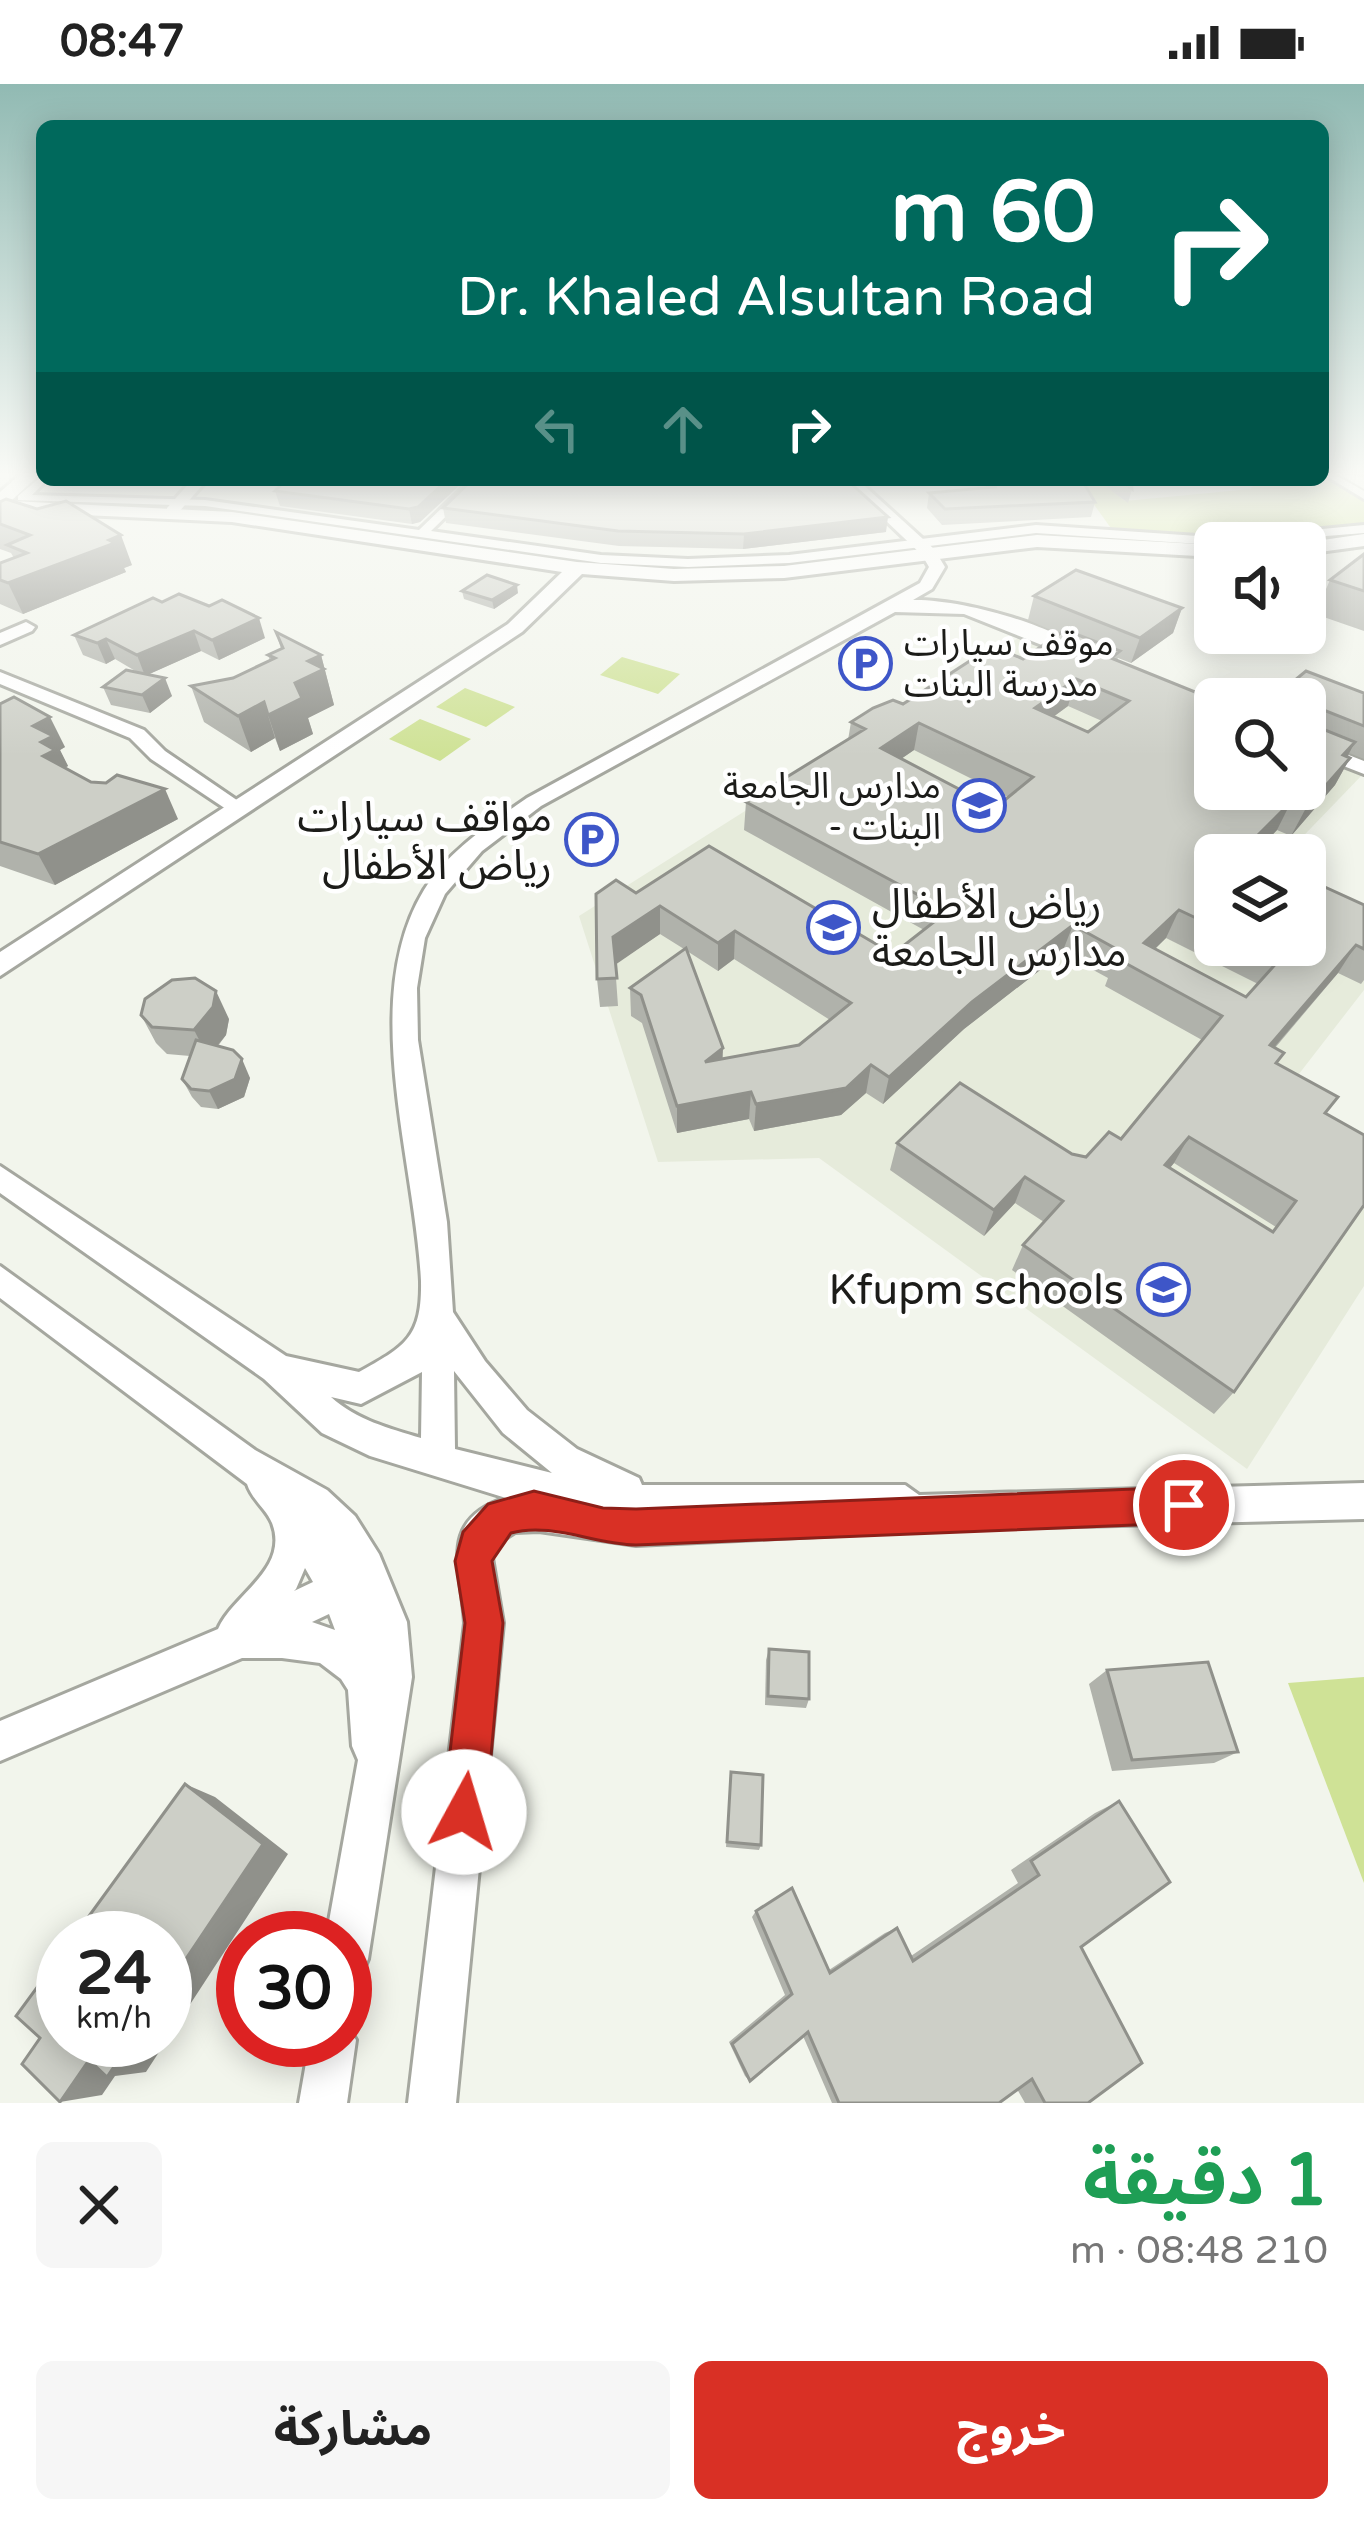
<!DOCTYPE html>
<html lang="ar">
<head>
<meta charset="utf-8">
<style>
	:root { --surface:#fff; --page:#f6f6f6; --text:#222; --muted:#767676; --accent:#d93025 }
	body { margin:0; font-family:"Varela Round","Noto Sans Arabic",sans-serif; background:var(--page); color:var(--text); direction:rtl; height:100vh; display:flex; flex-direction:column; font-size:45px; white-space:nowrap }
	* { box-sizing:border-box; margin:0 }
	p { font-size:39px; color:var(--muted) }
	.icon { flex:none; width:66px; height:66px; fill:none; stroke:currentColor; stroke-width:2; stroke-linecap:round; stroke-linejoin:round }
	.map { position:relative; height:2019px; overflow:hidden; direction:ltr }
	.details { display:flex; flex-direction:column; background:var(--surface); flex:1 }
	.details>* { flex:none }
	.banner { position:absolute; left:36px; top:36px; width:1293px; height:366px; border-radius:18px; box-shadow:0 6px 30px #0003; direction:rtl; background:#00695c; color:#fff; overflow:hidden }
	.tools { position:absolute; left:1194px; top:438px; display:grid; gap:24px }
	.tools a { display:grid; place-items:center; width:132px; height:132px; border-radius:18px; background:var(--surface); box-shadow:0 6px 30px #0003; font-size:60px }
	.speed { position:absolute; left:36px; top:1827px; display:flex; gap:24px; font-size:60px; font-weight:700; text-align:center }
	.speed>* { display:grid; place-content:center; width:156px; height:156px; border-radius:50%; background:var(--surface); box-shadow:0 6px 30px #0003; line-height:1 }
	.speed small { font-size:30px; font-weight:400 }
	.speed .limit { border:18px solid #d22; background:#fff; color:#111 }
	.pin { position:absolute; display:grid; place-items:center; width:102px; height:102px; color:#fff; margin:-51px; border:6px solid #fff; border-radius:50%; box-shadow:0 3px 12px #0007 }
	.me { position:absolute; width:132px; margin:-66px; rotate:6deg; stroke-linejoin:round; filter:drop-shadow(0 0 9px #0008) }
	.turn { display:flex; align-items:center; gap:42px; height:252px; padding:0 36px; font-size:54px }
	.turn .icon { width:156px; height:156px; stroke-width:2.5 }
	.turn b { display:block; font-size:84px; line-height:102px }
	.lanes { display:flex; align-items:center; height:114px; padding:0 36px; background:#0003; justify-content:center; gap:60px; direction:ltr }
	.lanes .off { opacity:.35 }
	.round { display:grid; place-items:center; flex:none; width:126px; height:126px; border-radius:18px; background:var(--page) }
	.summary { display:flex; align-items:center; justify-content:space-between; height:204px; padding:0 36px }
	h1 { font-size:72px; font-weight:700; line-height:90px; color:#1e9e55 }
	.button { display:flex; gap:24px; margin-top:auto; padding:24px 36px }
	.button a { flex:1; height:138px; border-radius:18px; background:var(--accent); color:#fff; font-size:48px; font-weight:700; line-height:138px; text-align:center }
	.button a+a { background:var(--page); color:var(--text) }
	.status { display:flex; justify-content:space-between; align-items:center; height:84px; padding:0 60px; background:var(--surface); direction:ltr }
	.status svg { height:33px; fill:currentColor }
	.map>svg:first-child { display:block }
	.built { fill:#e6ebdb }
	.green { fill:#cfe296 }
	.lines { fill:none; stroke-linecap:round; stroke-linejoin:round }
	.pedestrian-casing { stroke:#a5a79f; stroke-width:6 }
	.minor-casing { stroke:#a5a79f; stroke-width:6 }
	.tertiary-casing { stroke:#a5a79f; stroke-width:6 }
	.pedestrian { fill:#fff; fill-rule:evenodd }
	.minor { fill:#fff; fill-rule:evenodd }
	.tertiary { fill:#fff; fill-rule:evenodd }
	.wall { fill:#b0b2ab; fill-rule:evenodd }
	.shaded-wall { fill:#90918b }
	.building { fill:#cdcfc7; stroke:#90918b; stroke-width:3; fill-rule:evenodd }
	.route { fill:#d93025; stroke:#8d1f18; stroke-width:3 }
	.labels { text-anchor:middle; stroke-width:9; stroke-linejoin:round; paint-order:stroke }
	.far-poi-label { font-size:36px; fill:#1c1c19; stroke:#fff; text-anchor:start }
	.poi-label { font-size:42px; fill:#1c1c19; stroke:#fff; text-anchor:end }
</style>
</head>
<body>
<div class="status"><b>08:47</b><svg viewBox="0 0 49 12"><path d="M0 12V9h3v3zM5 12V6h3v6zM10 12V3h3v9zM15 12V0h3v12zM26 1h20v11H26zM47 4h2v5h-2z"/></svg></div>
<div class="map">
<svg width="1364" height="2019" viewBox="0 0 1364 2019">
	<rect width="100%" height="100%" fill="#f2f5ec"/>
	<polygon class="built" points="1023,551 1215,629 1215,705 1305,705 1305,665 1364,689 1285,771 1215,771 1215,861 1305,861 1364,849 1364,906 1285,1008 1364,1051 1364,1202 1247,1385 819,1074 658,1078 579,832"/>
	<g class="green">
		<polygon points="1323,390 1364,415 1364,442 1246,456 1113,447 1077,397 1098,396 1125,417 1250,405 1259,396 1323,396"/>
		<polygon points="622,573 680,590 658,610 600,591"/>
		<polygon points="465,604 515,623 486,643 436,623"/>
		<polygon points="420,635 471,655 440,677 389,655"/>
		<polygon points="1364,1593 1364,1799 1288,1599"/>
	</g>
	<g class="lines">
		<defs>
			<g id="pedestrian">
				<polygon points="1323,390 1334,390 1364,407 1364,415"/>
				<polygon points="42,392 42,396 47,396 32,411 205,416 419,446 471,396 483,396 431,447 601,471 688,475 789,471 1036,441 1227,454 1364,441 1364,449 1215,461 1036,449 789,479 688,483 601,479 205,422 18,416 18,412"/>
			</g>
			<g id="minor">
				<polygon points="192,396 207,396 177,430 167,430 167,424"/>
				<path d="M843 396H858L934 465 945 483 932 505 913 516C961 515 1055 541 1092 571L1077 575 964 530 895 528 541 722 482 767 445 810 425 854 417 904 418 956 447 1138 453 1228 485 1277 527 1326 577 1365 639 1394 642 1401H905L919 1411 1364 1399V1435L959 1445 636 1461 539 1447 515 1448 496 1460 492 1474 503 1539 456 2019H408L465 1539C462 1485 437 1436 506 1414L370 1372 322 1349 264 1295 0 1109V1082L286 1272 359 1288C406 1262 422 1253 421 1197 415 1076 358 915 424 806 449 766 490 740 527 714L920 499 929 483 922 471ZM454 1287 503 1349 552 1389 455 1365ZM422 1288 421 1354C388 1344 357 1336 331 1313L361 1320Z"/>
				<polygon points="26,538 35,543 32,547 0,561 0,549"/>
				<polygon points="0,588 144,646 165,667 247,723 243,727 229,727 151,675 130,654 0,600"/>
				<polygon points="1305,654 1364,677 1364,690 1305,667"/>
				<path d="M0 1182 255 1366 327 1406 355 1432 379 1470 407 1538 412 1593 368 1875 361 1891 345 1898V1854H326L358 1676 352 1662 348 1606 341 1595 320 1579 282 1574H242L0 1677V1637L218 1545C232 1511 290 1485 272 1439 266 1424 252 1416 247 1400L0 1214ZM305 1484 313 1498 294 1507 296 1505ZM329 1530 335 1546 312 1538Z"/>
				<polygon points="345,1938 356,1956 347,2019 299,2019 310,1956 345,1956"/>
			</g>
			<g id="tertiary">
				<polygon points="21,390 40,390 11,417 232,428 577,478 674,485 784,482 1037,451 1215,461 1215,473 1037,463 784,494 674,497 582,490 522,548 0,892 0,868 508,540 562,488 232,438 0,427 0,408"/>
				<polygon points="1339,390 1364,393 1364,405"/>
				<polygon points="1364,450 1364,462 1305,470 1302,459"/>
			</g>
		</defs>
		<use href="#pedestrian" class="pedestrian-casing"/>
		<use href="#minor" class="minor-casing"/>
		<use href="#tertiary" class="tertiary-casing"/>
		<use href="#pedestrian" class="pedestrian"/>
		<use href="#minor" class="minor"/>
		<use href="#tertiary" class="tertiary"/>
	</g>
	<g class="wall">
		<polygon points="286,396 465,396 420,438 412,440 280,422 275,407"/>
		<polygon points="988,396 1082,396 1095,418 1091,433 942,441 927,424 929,409 986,403"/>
		<polygon points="1097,396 1131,396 1132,405 1128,419"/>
		<polygon points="0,418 132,481 124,484 126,488 23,530 0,520 0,479 14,474 11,469 0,465"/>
		<polygon points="443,424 886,448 743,465 619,462 446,439"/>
		<polygon points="1364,470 1364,547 1315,530 1330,496"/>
		<polygon points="462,507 518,509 494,525 464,515"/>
		<path d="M1034 512 1182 524 1173 549 1131 579 1118 574 1117 576 1215 705 1305 615 1364 609V675L1349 669 1348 673 1350 674 1335 701 1291 752 1277 746 1254 771H1215V861H1305L1364 821V896L1361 900 1338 889 1275 964 1277 979 1326 1030 1234 1308 1214 1330 1012 1186 1023 1161 1044 1138 1015 1119 984 1152 890 1086 897 1059 1072 1070 1086 1073 1121 1055 1202 956 1105 902 1108 894 1062 869 964 945 883 1020 866 1009 841 1031 754 1047 749 1035 677 1049 642 939 631 932 630 904 684 865 660 850 615 880 618 922 600 923 597 895 636 809 893 870 924 846 744 746 746 718 848 656 851 638 1023 575 1060 550 1028 536ZM1068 622 1102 637 1088 648 1053 633ZM914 666 1008 713 995 724 901 675ZM1166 854 1258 900 1246 913 1155 865ZM687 867 718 887 734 875 830 936 799 961 722 975ZM1174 1079 1276 1143 1273 1147 1170 1084Z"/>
		<polygon points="162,518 265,554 219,576 201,567 149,590 172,612 150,629 111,621 103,603 137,588 115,575 106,580 83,571 74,551"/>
		<polygon points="276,548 321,571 334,621 308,634 313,650 280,667 275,654 251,668 204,638 191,602 233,594 270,577 268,571 281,565"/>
		<polygon points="0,620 65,663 60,666 68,682 65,684 91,698 178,735 55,801 0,782"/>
		<polygon points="141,931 229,935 226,951 218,962 250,994 244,1013 218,1025 201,1023 192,1013 182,995 190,972 167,970 156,959"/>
		<polygon points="769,1565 809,1615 806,1624 765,1621 766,1576"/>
		<polygon points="1107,1586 1238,1668 1214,1679 1112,1687 1089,1600"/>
		<polygon points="731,1688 761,1761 759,1766 726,1763"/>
		<polygon points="1119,1717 1081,1863 1088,2019 1025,2019 1017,2005 999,2019 832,2019 803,1952 750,1997 745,1992 729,1958 785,1911 752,1833 756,1827 829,1886 885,1849 897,1844 911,1872 1018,1799 1011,1786 1095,1729"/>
	</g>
	<g class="shaded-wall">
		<polygon points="447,396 465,396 420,438 412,440 409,425"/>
		<polygon points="888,433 886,448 743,465 744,450"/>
		<polygon points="121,451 132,481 124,484 126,488 23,530 8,499"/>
		<polygon points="517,501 518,509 494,525 492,516"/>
		<polygon points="1182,524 1173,549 1131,579 1140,554"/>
		<polygon points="259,534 265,554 219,576 212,556"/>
		<polygon points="194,547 201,567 145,592 137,571"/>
		<polygon points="106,555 115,575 106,580 97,559"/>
		<polygon points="321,571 334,621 308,634 313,650 280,667 268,631 295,599 308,577"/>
		<polygon points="165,594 172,612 150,629 142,611"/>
		<polygon points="1076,595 1068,622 1027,652 1035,624"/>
		<polygon points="264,618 275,654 251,668 238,632"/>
		<polygon points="50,633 65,663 60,666 68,682 64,684 43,672 33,642"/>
		<polygon points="919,639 914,666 876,692 881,664"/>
		<polygon points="1355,658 1342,683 1350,674 1335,701 1291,752 1306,724 1343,671"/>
		<polygon points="165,705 178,735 55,801 38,770"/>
		<polygon points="1291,718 1277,746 1253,771 1243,766"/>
		<polygon points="660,822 660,850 615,881 613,853"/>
		<polygon points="1179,826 1166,854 1135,884 1144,859"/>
		<polygon points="1073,841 1062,869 964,945 883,1020 889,993 972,918"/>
		<polygon points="735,847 734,875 718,887 718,859"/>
		<polygon points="1356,861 1338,889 1253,988 1270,961"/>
		<polygon points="216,907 229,935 226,951 208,973 194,946"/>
		<polygon points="723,964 722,991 705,978"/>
		<polygon points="242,975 250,994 244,1013 218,1025 209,1007"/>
		<polygon points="871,981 866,1009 841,1031 754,1047 756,1020"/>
		<polygon points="751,1008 749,1035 677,1049 677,1022"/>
		<polygon points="1189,1053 1174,1079 1150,1107 1165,1081"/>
		<polygon points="1025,1093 1015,1119 984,1152 994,1126"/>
		<polygon points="185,1700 215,1713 288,1770 146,1988 115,1992 102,2011 60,2018 89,1976 132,1956 165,1956 165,1906"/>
	</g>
	<g class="building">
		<polygon points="286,396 447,396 418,423 409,425 275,407"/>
		<polygon points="472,396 847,396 888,433 744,450 618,447 443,424"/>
		<polygon points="991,396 1082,396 1095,418 945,425 929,409 995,403"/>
		<polygon points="1120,396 1131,396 1132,405"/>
		<polygon points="6,415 37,425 66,417 121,451 109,456 115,459 8,499 0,496 0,479 27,469 7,461 30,451 0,440 0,418"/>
		<polygon points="1364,470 1364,507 1330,496"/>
		<polygon points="1076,486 1182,524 1140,554 1034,512"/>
		<polygon points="487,491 517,501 492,516 462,507"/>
		<polygon points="179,510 209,522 222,516 259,534 212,556 194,547 137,571 106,555 97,559 74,551 153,514 162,518"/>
		<path d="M1065 546 1120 567 1111 574 1215 616V705H1305V615H1272L1306 587 1364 609V642L1316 623 1315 642 1355 658 1343 671 1350 674 1306 724 1291 718 1243 766 1254 771H1215V843L1179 826 1144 859 1246 913 1280 875 1251 861H1305V794L1364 821V865L1356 861 1270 961 1284 969 1276 979 1338 1013 1325 1029 1364 1051V1121L1234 1308 1023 1161 1063 1117 1025 1093 994 1126 897 1059 960 999 1072 1070 1086 1073 1109 1048 1121 1055 1222 932 1116 874 1122 868 1073 841 972 918 889 993 871 981 846 1004 756 1020 751 1008 677 1022 641 911 630 904 686 864 723 964 705 978 799 961 851 919 735 847 718 859 660 822 613 853 617 894 597 895 596 810 616 796 636 809 709 762 893 870 948 827 746 718 865 645 851 638 873 624 893 616 903 620 993 562 1023 575ZM1076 595 1129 617 1088 648 1035 624ZM919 639 1033 693 995 724 881 664ZM1189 1053 1296 1117 1273 1148 1165 1081Z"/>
		<polygon points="276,548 321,571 308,577 324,585 295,599 302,614 268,631 264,618 238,632 191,602 233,594 275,574 268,571 283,564"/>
		<polygon points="126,586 165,594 142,611 103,603"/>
		<polygon points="14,613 50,633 33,642 53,652 41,658 55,666 43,672 91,698 106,699 117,691 165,705 38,770 0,758 0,620"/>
		<polygon points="195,894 216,907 213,923 194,946 152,943 141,931 145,915 172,896"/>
		<polygon points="196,956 233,966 242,975 235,995 209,1007 191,1005 182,995"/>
		<polygon points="769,1565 809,1568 809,1615 768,1612"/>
		<polygon points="1208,1578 1238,1668 1132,1676 1107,1586"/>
		<polygon points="731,1688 763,1691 761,1761 727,1758"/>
		<polygon points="185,1700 263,1760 165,1906 165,1854 73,1854"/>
		<polygon points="1119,1717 1170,1798 1081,1863 1142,1979 1088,2019 1045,2019 1032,1995 999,2019 839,2019 808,1948 750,1997 732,1960 792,1910 756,1827 792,1804 830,1889 897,1844 913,1877 1039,1791 1031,1777"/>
		<polygon points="63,1868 63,1956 132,1956 107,1993 89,1976 60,2018 22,1980 40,1954 16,1932"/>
	</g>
	<linearGradient id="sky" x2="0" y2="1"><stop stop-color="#91bab3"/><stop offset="0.58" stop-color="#f9faf6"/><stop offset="1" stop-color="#f9faf6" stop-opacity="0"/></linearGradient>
	<rect width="1364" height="672" fill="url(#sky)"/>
	<path class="route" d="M1184 1403 1197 1409 1202 1421 1197 1434 1184 1439 636 1461C594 1460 551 1438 511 1449L492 1477 503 1539 486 1728 479 1743 464 1750 449 1743 443 1728 465 1539 455 1477 463 1448 488 1420 534 1407 603 1424 636 1425Z"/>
	<defs>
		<symbol id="parking-ring" viewBox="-11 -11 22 22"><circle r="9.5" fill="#fff" stroke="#3e56c8" stroke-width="1.5"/><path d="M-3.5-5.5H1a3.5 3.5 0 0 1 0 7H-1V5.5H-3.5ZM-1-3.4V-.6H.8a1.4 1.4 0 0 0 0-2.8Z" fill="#3e56c8"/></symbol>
		<symbol id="school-ring" viewBox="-11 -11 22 22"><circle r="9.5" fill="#fff" stroke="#3e56c8" stroke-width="1.5"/><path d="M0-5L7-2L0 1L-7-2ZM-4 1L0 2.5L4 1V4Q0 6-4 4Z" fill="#3e56c8"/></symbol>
	</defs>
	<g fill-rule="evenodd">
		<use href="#parking-ring" x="836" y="550" width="59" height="59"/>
		<use href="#school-ring" x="950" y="692" width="59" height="59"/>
		<use href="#parking-ring" x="562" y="726" width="59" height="59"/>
		<use href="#school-ring" x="804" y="814" width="59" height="59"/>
		<use href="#school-ring" x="1134" y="1176" width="59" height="59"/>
	</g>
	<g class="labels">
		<g class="far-poi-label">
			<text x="904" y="571">موقف سيارات<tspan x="904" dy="41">مدرسة البنات</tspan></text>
			<text x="941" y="714" text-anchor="end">مدارس الجامعة<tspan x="941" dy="41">- البنات</tspan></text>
		</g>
		<g class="poi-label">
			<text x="552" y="747">مواقف سيارات<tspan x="552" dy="48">رياض الأطفال</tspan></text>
			<text x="872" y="834" text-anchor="start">رياض الأطفال<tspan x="872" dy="48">مدارس الجامعة</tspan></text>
			<text x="1124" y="1220">Kfupm schools</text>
		</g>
	</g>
</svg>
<div class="tools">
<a><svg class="icon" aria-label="sound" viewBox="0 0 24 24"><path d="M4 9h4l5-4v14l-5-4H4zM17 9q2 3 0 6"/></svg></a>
<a><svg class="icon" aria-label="search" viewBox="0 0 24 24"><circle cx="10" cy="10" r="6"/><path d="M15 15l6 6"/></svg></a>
<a><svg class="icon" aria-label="layers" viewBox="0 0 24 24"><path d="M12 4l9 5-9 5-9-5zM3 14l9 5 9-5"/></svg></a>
</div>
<div class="speed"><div>24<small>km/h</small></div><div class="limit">30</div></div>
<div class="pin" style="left:1184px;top:1421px;background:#d93025"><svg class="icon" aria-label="arrive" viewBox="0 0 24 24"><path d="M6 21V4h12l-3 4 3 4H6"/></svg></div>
<svg class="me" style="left:464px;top:1728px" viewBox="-20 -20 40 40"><circle r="19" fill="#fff"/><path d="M0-13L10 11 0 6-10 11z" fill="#d93025"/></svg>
<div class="banner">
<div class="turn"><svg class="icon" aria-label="right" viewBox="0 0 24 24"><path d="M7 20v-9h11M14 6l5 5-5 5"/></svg><div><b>60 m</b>Dr. Khaled Alsultan Road</div></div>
<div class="lanes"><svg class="icon off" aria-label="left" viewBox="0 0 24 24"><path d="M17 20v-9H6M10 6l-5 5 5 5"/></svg><svg class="icon off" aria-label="ahead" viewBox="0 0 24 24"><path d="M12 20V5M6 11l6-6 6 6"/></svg><svg class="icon" aria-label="right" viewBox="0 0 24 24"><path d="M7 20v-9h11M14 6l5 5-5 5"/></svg></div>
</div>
</div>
<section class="details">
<div class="summary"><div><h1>1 دقيقة</h1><p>210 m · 08:48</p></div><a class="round"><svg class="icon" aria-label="close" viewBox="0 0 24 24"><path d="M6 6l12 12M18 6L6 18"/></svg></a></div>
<div class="button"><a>خروج</a><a>مشاركة</a></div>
</section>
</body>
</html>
